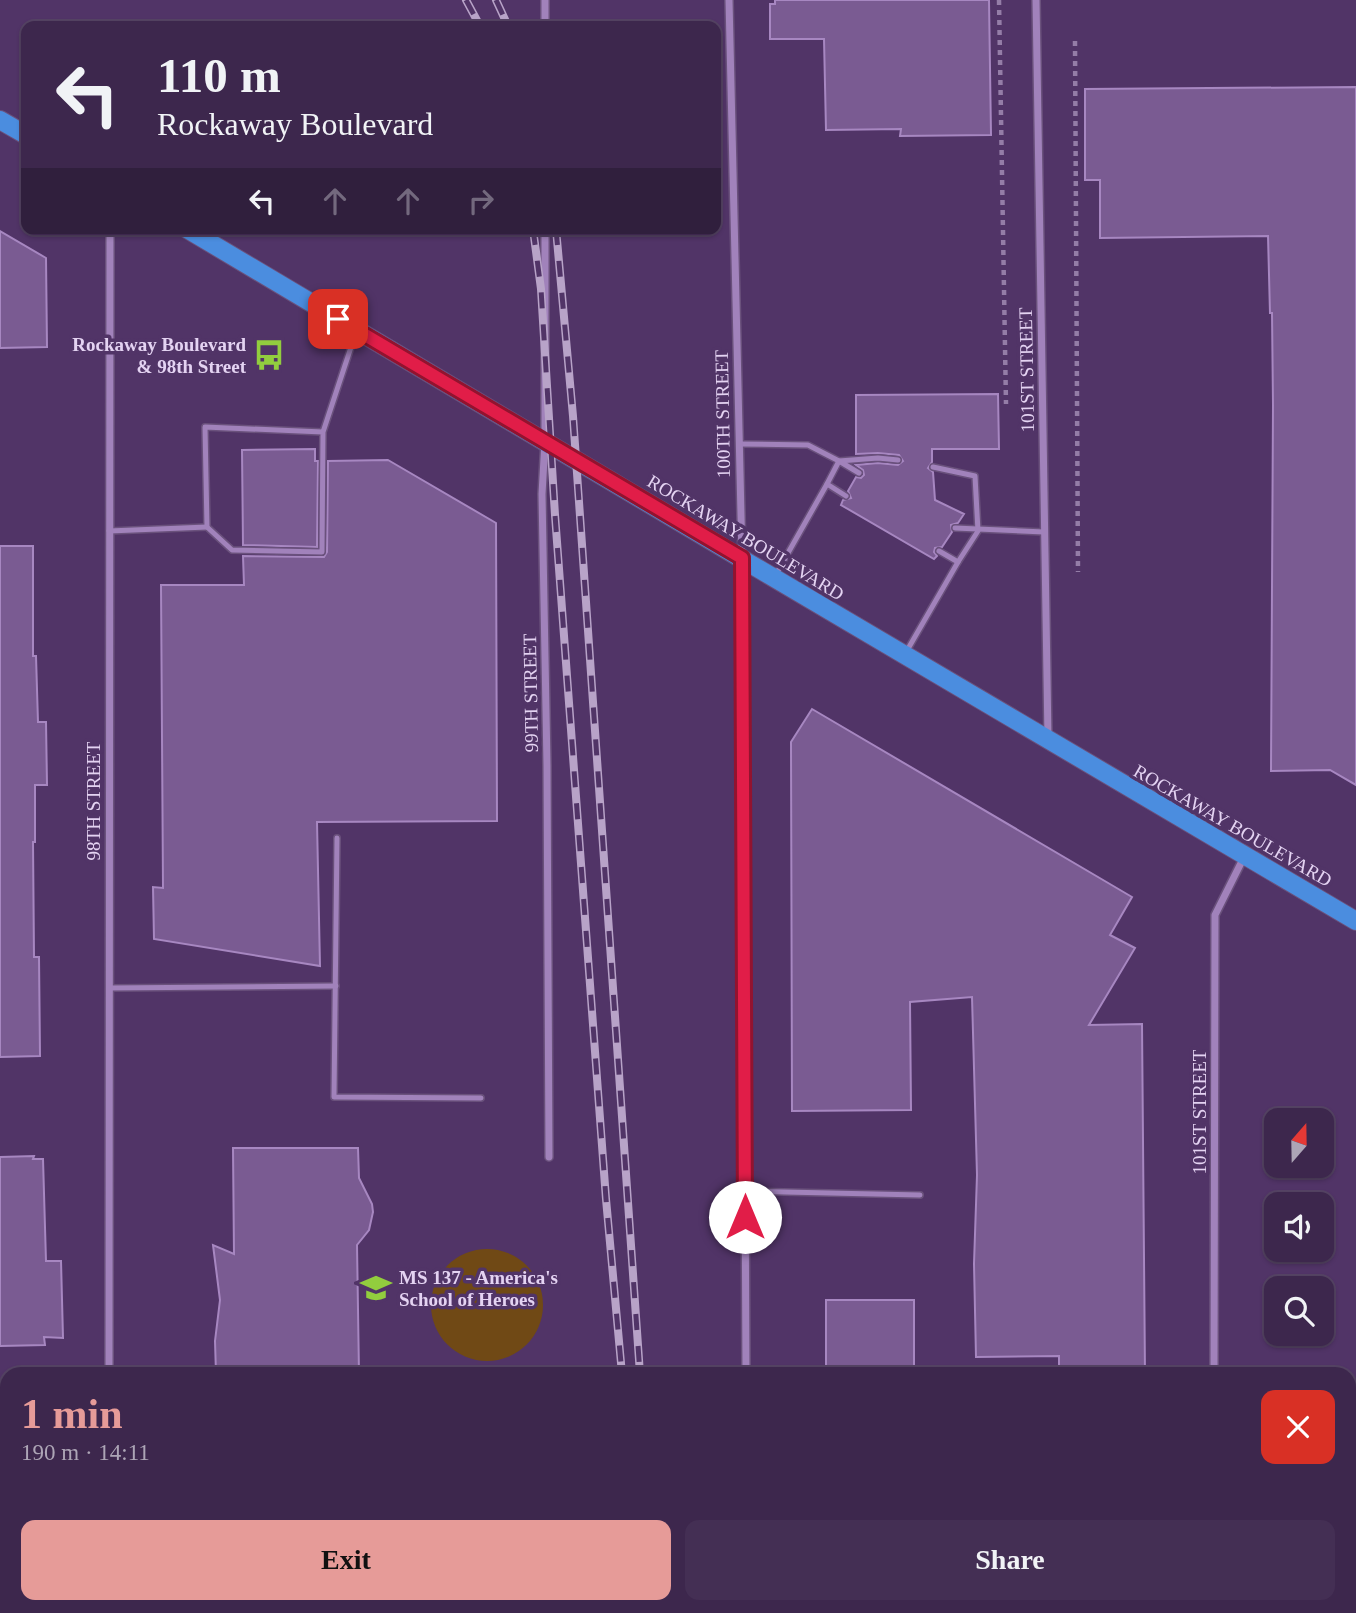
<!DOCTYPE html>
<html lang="en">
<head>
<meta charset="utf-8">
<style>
	:root { --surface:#3d274d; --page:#442f54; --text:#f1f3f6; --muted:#ada5b6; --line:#564465; --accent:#e69b98 }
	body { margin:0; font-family:Georgia,serif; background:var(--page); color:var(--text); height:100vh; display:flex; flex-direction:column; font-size:26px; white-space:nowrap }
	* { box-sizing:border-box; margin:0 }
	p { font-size:23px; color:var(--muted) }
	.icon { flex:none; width:38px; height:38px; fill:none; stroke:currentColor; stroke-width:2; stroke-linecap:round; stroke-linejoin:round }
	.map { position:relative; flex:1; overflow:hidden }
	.sheet { position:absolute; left:0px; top:1367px; width:1356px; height:247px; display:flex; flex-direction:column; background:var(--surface); border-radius:21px 21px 0 0; box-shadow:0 2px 5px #0004,0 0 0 2px var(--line) }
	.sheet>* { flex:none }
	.guide { position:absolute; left:21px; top:21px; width:700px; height:214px; border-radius:14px; box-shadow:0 2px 5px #0004,0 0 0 2px var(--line); background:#3d274d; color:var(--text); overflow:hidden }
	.needle { width:46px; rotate:20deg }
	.fabs { position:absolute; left:1264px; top:1108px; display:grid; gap:14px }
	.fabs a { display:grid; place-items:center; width:70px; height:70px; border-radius:14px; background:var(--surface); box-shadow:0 2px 5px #0004,0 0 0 2px var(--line); font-size:35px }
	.pin { position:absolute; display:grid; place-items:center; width:60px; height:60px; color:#fff; margin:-30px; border-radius:14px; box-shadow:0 4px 10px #0006 }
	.me { position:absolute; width:77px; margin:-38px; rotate:0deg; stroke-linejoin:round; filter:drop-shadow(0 0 5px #0008) }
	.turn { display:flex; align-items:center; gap:24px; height:147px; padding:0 21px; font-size:32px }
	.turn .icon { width:91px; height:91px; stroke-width:2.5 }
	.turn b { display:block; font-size:49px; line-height:60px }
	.lanes { display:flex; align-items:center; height:66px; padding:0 21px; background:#0003; justify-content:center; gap:35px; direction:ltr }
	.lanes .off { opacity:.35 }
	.round { display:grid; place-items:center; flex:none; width:74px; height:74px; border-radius:14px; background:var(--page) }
	.head { display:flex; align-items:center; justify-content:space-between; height:119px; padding:0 21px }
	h1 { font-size:42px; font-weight:600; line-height:52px; color:var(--accent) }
	.action { display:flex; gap:14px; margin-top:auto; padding:14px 21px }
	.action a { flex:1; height:80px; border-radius:14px; background:var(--accent); color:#111; font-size:28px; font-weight:600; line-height:80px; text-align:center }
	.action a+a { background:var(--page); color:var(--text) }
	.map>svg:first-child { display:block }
	.green { fill:#704915 }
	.building { fill:#7a5b92; stroke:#a787c1; stroke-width:2 }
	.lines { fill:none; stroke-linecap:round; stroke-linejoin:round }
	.service-casing { stroke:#6a517c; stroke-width:8 }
	.minor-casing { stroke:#6a517c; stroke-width:10 }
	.primary-casing { stroke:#6a517c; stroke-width:20 }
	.path { stroke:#947da7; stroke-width:4.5; stroke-dasharray:5 5; stroke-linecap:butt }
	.service { stroke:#a182bb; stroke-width:5 }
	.minor { stroke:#a182bb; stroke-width:7 }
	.primary { stroke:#4b8ddf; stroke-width:18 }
	.rail-casing { stroke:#b8a3c8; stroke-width:8 }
	.rail { stroke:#513467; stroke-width:5; stroke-dasharray:16; stroke-linecap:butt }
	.route-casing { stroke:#92132f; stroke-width:18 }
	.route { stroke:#e11d48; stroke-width:12 }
	.labels { text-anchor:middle; stroke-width:7; stroke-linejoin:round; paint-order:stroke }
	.poi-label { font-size:19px; font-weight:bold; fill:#e4d3f2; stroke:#513467; text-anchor:end }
	.street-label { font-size:19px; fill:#e4d3f2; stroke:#513467 }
</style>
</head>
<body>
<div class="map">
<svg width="1356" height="1613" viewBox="0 0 1356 1613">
	<rect width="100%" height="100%" fill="#513467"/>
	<g class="green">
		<circle cx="487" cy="1305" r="56"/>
		<rect x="504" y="1607" width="90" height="6"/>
	</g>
	<g class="building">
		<polygon points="775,0 989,0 991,135 900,136 901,129 826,130 824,39 770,39 770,4 775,4"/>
		<polygon points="1356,87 1356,785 1330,770 1271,771 1273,405 1272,313 1270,313 1268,236 1100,238 1100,180 1085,180 1085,89"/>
		<polygon points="0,231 46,258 47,347 0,348"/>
		<polygon points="998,394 999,449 932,449 932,462 928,468 933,472 935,500 964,514 958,523 951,525 952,532 942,547 935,548 934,552 937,556 934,559 841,505 843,500 851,498 848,491 856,477 861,478 864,475 863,470 856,465 878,463 898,465 903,461 899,455 878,453 856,454 856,395"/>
		<polygon points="315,449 315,461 318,461 317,547 243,545 242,450"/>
		<polygon points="388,460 496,523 497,821 317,822 320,966 154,939 153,887 163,888 161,585 244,585 243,556 324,557 327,552 328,461"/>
		<polygon points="0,546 33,546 33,656 36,656 38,722 46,722 47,785 35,785 35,842 33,842 34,957 39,957 40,1056 0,1057"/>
		<polygon points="812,709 1132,897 1110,935 1135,948 1089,1025 1142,1024 1145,1374 1059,1374 1059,1356 976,1357 974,1264 977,1175 972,997 910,1002 911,1110 792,1111 791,742"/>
		<polygon points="233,1148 358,1148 359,1178 372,1204 373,1212 369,1230 357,1245 359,1374 216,1374 215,1341 220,1300 213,1245 234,1254"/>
		<polygon points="34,1156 33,1159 43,1159 46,1261 61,1261 63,1338 44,1337 45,1345 0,1346 0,1157"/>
		<rect x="826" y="1300" width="88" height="74"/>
	</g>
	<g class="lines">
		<defs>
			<g id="service">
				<polyline points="323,432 205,427 207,527 232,550 322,552 323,432 356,332"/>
				<polyline points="739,444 808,445 839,461 878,458 898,460"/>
				<polyline points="846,496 827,484 839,461 859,473"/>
				<polyline points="955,528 1044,532"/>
				<polyline points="109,531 207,527"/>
				<polyline points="939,551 958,562"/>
				<polyline points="775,576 827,484"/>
				<polyline points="905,654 958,562 978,531 975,476 933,467"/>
				<polyline points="337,838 334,1097 481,1098"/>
				<polyline points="109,988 336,986"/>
				<polyline points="745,1191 920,1195"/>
			</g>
			<g id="minor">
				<polyline points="729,0 742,558 746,1374"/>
				<polyline points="1036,0 1048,738"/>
				<polyline points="545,26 545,0"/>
				<polyline points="545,229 545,441 542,494 547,765 549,1157"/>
				<polyline points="109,1374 110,229"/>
				<polyline points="1214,1374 1215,915 1244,857"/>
				<polyline points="0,1416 7,1416"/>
				<polyline points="109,1606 109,1613"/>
				<polyline points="746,1606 746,1613"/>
				<polyline points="1214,1613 1214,1606"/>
			</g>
			<g id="primary">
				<polyline points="0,120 26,135"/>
				<path d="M187 229C577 460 964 693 1356 921"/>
			</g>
		</defs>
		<use href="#service" class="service-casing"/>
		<use href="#minor" class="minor-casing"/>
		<use href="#primary" class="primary-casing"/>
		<g class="path">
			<polyline points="999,0 1006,404"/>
			<polyline points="1075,41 1078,572"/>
		</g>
		<use href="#service" class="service"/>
		<use href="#minor" class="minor"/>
		<use href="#primary" class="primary"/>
		<defs>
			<g id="rail">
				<polyline points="466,0 480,26"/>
				<polyline points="496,0 508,26"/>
				<polyline points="533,229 541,289 555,515 606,1199 622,1374"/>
				<polyline points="556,229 573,416 640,1374"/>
				<polyline points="633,1606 633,1613"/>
				<polyline points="654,1606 655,1613"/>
			</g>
		</defs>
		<use href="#rail" class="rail-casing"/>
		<use href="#rail" class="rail"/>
	</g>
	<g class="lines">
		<defs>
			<polyline id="route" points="338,319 742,558 745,1217"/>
		</defs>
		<use href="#route" class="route-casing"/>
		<use href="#route" class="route"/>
	</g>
	<defs>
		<symbol id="bus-bare" viewBox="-9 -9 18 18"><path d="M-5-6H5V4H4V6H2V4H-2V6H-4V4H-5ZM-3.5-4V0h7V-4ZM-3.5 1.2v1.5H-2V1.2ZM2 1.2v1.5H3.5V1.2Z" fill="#92cd3e" stroke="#513467" stroke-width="2.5" paint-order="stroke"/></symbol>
		<symbol id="school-bare" viewBox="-9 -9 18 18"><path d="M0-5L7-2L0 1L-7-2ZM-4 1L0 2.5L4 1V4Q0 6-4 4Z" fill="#92cd3e" stroke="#513467" stroke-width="2.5" paint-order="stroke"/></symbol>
	</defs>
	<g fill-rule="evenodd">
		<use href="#bus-bare" x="247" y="333" width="44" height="44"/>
		<use href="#school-bare" x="354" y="1266" width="44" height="44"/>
	</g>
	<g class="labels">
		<g class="poi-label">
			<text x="246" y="351">Rockaway Boulevard<tspan x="246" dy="22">&amp; 98th Street</tspan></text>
			<text x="399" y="1284" text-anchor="start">MS 137 - America's<tspan x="399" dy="22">School of Heroes</tspan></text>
		</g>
		<g class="street-label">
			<text transform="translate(1026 370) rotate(-91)" y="7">101ST STREET</text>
			<text transform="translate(722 414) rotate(-91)" y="7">100TH STREET</text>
			<text transform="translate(746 537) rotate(31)" y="7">ROCKAWAY BOULEVARD</text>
			<text transform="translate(530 693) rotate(-91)" y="7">99TH STREET</text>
			<text transform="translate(93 801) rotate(-90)" y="7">98TH STREET</text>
			<text transform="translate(1233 825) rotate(30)" y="7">ROCKAWAY BOULEVARD</text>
			<text transform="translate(1199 1112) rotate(-90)" y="7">101ST STREET</text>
		</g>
	</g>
</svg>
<div class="fabs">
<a><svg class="needle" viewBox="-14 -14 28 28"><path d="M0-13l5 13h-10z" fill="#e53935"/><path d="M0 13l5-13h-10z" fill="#ada5b6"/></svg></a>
<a><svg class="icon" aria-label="sound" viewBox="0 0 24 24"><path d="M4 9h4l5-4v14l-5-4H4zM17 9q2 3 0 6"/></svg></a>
<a><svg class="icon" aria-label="search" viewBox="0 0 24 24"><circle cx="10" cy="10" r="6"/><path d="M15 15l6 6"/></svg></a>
</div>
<div class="pin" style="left:338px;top:319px;background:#d93025"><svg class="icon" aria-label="arrive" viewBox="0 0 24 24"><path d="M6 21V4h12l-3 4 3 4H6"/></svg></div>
<svg class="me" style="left:745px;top:1217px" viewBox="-20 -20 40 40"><circle r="19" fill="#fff"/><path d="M0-13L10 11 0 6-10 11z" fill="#e11d48"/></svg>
<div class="guide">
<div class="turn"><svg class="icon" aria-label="left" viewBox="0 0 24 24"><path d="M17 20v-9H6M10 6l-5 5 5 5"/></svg><div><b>110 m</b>Rockaway Boulevard</div></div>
<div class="lanes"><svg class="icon" aria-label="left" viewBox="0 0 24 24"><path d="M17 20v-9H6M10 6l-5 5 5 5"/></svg><svg class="icon off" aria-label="ahead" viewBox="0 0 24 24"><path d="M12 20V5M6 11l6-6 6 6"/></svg><svg class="icon off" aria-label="ahead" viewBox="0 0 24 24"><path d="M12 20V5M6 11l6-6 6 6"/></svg><svg class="icon off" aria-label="right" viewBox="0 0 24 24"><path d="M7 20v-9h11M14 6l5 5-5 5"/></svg></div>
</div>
<section class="sheet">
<div class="head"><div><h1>1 min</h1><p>190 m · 14:11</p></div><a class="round" style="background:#d93025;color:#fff"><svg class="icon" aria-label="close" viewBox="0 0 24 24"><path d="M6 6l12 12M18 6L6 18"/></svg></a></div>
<div class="action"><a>Exit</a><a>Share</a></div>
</section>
</div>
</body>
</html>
